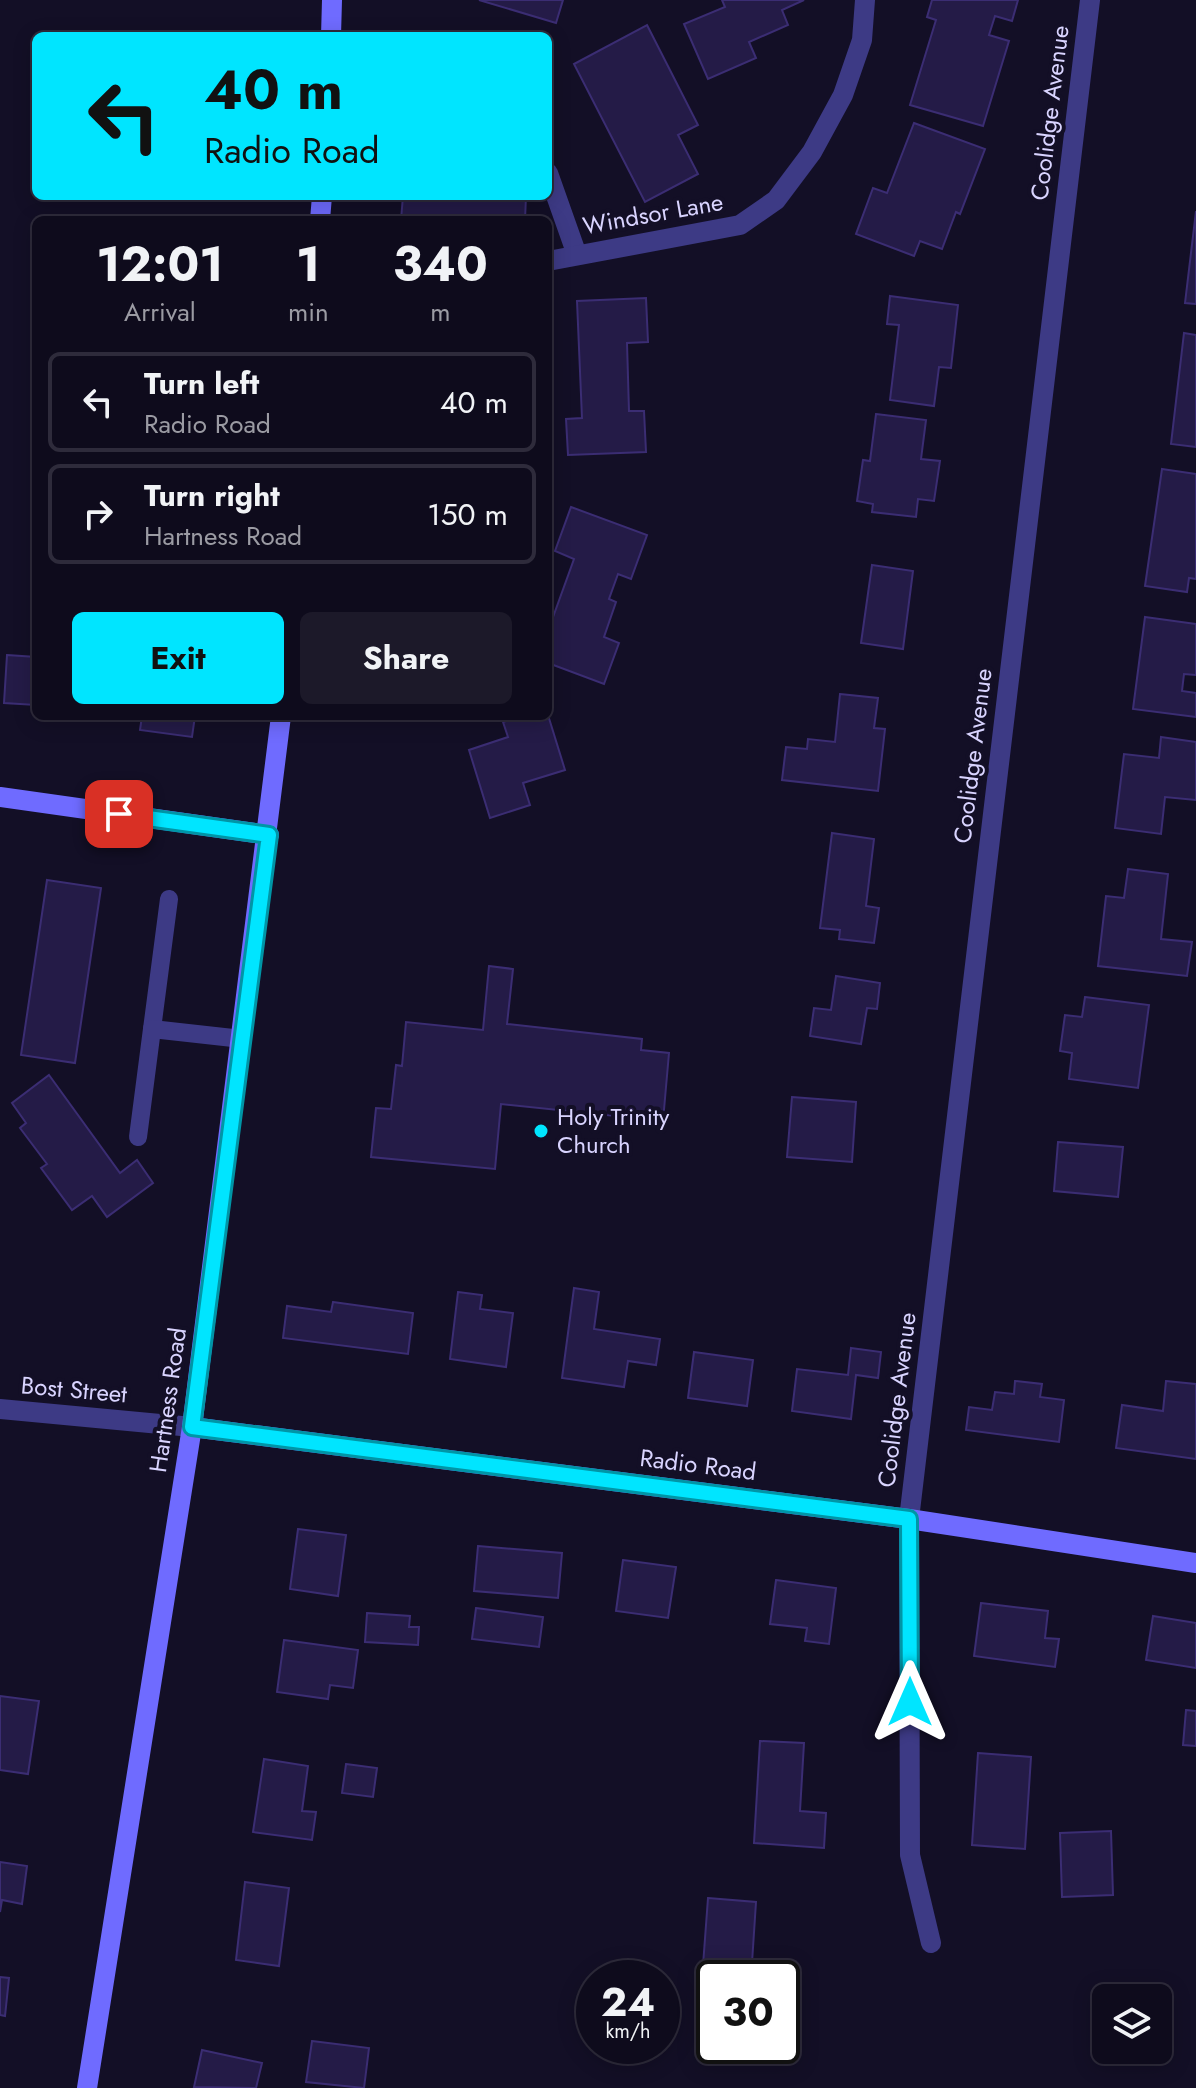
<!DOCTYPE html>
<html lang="en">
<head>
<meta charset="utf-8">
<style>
	:root { --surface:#0e0b1c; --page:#1c1929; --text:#f1f3f6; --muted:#9b9ba3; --line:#2e2b3b; --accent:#00e5ff }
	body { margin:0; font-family:Jost,sans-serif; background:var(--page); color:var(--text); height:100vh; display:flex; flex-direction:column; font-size:30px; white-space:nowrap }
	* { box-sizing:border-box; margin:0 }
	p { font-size:26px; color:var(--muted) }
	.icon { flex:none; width:44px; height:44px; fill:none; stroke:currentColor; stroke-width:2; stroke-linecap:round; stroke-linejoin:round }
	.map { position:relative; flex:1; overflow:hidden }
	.sheet { position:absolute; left:32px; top:216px; width:520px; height:504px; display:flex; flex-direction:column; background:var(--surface); border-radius:12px; box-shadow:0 4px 20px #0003,0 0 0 2px var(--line) }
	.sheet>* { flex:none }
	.guide { position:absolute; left:32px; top:32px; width:520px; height:168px; border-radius:12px; box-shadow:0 4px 20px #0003,0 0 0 2px var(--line); background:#00e5ff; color:#111; overflow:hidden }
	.tools { position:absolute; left:1092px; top:1984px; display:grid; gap:16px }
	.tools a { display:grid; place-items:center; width:80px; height:80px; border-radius:12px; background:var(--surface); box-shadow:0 4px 20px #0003,0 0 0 2px var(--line); font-size:40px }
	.speed { position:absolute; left:576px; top:1960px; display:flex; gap:16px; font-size:40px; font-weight:700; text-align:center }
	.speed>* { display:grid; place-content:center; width:104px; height:104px; border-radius:50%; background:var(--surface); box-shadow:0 4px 20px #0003,0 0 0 2px var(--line); line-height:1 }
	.speed small { font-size:20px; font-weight:400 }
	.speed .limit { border:4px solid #111; border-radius:12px; background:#fff; color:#111 }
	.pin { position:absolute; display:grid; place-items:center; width:68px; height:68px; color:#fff; margin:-34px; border-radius:16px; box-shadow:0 4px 12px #0006 }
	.me { position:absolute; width:88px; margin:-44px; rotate:0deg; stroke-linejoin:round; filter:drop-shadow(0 0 6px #0008) }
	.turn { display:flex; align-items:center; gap:28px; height:168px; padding:0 40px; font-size:36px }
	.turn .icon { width:104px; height:104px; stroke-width:2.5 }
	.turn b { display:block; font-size:56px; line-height:68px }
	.eta { display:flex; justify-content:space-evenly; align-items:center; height:136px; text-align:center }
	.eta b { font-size:48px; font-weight:700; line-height:56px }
	.button { display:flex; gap:16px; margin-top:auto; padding:16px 40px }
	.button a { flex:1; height:92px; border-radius:12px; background:var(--accent); color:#111; font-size:32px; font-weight:700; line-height:92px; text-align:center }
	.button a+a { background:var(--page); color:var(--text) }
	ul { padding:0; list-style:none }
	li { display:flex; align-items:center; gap:24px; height:100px; margin:0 16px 12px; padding:0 24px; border:4px solid var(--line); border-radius:12px }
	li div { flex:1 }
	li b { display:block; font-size:30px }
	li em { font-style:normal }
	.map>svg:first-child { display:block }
	.building { fill:#241b47; stroke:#3b2d73; stroke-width:2 }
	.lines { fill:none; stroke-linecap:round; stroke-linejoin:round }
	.lane { stroke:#3d3a85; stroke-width:18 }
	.street { stroke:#3d3a85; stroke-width:20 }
	.secondary { stroke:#6f6bff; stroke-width:20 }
	.route-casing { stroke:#0095a6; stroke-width:20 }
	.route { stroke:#00e5ff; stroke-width:14 }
	.poi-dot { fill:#00e5ff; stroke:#130f26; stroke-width:3 }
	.labels { text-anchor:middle; stroke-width:8; stroke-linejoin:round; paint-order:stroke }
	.street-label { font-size:24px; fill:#d9d4ff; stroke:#130f26 }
	.poi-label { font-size:24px; fill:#d9d4ff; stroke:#130f26; text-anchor:start }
</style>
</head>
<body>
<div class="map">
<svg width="1196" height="2088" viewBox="0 0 1196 2088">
	<rect width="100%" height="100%" fill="#130f26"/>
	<g class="building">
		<polygon points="479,0 563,0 556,23"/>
		<polygon points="722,0 804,0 782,10 788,25 749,42 756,58 708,79 684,24 725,7"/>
		<polygon points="932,0 1018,0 1012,21 995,16 989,35 1009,41 983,126 910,105 936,20 927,17"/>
		<polygon points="647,25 698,125 678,135 698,174 645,202 574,64"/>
		<polygon points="914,123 985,149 960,214 956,212 942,249 920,241 914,256 856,234 873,188 887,193"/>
		<polygon points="403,196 526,196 525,220 401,220"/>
		<polygon points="1196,211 1196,304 1185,303"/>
		<polygon points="890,296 958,305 951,368 939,367 934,406 890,400 899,325 887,324"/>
		<polygon points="646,298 648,342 627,343 629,411 644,411 646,452 568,455 566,419 582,418 577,301"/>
		<polygon points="1184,333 1196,335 1196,447 1171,444"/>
		<polygon points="876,414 926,420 921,459 940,461 934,501 918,499 916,517 872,512 873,504 857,501 863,460 870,461"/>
		<polygon points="1162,469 1196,474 1196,579 1189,578 1187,592 1145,586"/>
		<polygon points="571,507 647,535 631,579 618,574 609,599 616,602 604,637 619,643 604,684 548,663 548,631 574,559 555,551"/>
		<polygon points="872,565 913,571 903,649 861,643"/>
		<polygon points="1145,617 1196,624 1196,675 1184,674 1182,691 1196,693 1196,717 1133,709"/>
		<polygon points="7,655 36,657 36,705 4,703"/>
		<polygon points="840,694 878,698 874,728 885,729 878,791 782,780 786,747 807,749 808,739 835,742"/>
		<polygon points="548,715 565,770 523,783 530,805 490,818 469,750 508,737 503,722 521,716"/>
		<polygon points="142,716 195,716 192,737 140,730"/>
		<polygon points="1161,737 1196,742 1196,800 1165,797 1161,834 1115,828 1124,754 1159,758"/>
		<polygon points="832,833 874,839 866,906 879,908 874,943 839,939 840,930 820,928"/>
		<polygon points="1128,869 1168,874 1161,939 1192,942 1187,976 1098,966 1106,896 1124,898"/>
		<polygon points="47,880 101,888 75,1063 21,1055"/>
		<polygon points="489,966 513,969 507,1024 642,1039 641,1050 669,1053 663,1121 501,1104 495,1169 371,1157 376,1108 391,1109 396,1065 402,1066 406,1022 483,1030"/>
		<polygon points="836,976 880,983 877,1009 867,1008 861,1044 810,1036 814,1008 831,1010"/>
		<polygon points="1085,997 1149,1005 1138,1088 1069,1079 1072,1053 1060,1051 1065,1015 1082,1017"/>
		<polygon points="49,1075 120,1173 137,1160 153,1183 107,1217 92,1196 72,1210 41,1168 47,1164 20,1128 26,1123 12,1103"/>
		<polygon points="792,1097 856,1102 852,1162 787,1157"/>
		<polygon points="1058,1142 1123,1147 1118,1197 1054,1191"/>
		<polygon points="574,1288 599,1292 594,1329 660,1339 656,1365 628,1361 624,1387 562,1378"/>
		<polygon points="458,1292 482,1295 480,1309 513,1313 506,1367 450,1359"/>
		<polygon points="333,1302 413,1313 408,1354 283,1338 287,1306 331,1312"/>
		<polygon points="851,1348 881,1352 878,1378 856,1375 851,1419 792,1411 797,1369 848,1375"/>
		<polygon points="694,1352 753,1360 747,1406 688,1398"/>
		<polygon points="1015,1381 1042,1384 1040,1397 1064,1400 1059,1442 966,1430 969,1407 992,1410 995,1392 1014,1394"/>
		<polygon points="1166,1381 1196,1384 1196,1459 1116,1448 1122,1405 1163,1411"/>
		<polygon points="298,1529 346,1535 338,1596 290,1589"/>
		<polygon points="478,1546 562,1553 558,1598 474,1591"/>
		<polygon points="623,1560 676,1567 668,1618 616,1611"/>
		<polygon points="776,1580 836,1588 829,1644 805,1641 807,1628 770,1624"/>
		<polygon points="981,1603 1048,1611 1045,1638 1059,1639 1055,1667 974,1656"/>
		<polygon points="476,1608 543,1617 539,1647 472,1639"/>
		<polygon points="367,1613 410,1616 409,1627 419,1627 418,1645 365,1642"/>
		<polygon points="1153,1616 1196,1623 1196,1668 1146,1660"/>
		<polygon points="284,1640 358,1650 353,1688 330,1685 328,1699 277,1692"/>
		<polygon points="0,1696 39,1701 28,1774 0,1770"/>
		<polygon points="1186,1710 1196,1711 1196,1746 1183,1745"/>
		<polygon points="760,1741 804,1743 800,1811 826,1813 824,1848 754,1843"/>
		<polygon points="978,1753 1031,1757 1025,1849 972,1845"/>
		<polygon points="264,1759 308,1766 302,1811 316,1812 312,1840 253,1832"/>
		<polygon points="346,1764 377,1768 373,1797 342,1793"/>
		<polygon points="1111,1831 1113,1895 1062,1897 1060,1833"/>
		<polygon points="0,1862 27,1866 22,1904 2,1900 0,1912"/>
		<polygon points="245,1882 289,1888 279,1966 236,1960"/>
		<polygon points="708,1898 756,1902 751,1978 714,1978 714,2007 700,2006"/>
		<polygon points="0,1977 9,1978 5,2016 0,2015"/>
		<polygon points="312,2041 369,2048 364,2088 306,2082"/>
		<polygon points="202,2050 262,2063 256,2088 194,2087"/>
	</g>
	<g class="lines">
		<g class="lane">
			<polyline points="152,1029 169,899"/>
			<polyline points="138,1137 152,1029 242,1039"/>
		</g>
		<g class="street">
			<polyline points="548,173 577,255"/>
			<polyline points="548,261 740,225 776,200 812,152 843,95 862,40 865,0"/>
			<polyline points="0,1409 192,1427"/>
			<polyline points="931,1943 910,1855 909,1519 1090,0"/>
		</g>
		<g class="secondary">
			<polyline points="331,36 332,0"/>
			<polyline points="320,220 322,196"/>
			<polyline points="0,797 269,835"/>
			<polyline points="192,1427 909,1519 1196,1563"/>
			<polyline points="87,2088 192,1427 281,716"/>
		</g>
	</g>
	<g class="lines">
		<defs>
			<polyline id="route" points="119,814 269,835 192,1427 909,1519 910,1702"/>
		</defs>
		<use href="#route" class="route-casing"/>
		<use href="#route" class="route"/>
	</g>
	<circle class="poi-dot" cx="541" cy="1131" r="8"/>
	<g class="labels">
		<g class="street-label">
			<text transform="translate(1050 113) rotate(-83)" y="8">Coolidge Avenue</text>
			<text transform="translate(653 214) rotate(-10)" y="8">Windsor Lane</text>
			<text transform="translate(973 756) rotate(-83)" y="8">Coolidge Avenue</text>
			<text transform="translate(74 1390) rotate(5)" y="8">Bost Street</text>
			<text transform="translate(168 1400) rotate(-82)" y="8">Hartness Road</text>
			<text transform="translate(897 1400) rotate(-83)" y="8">Coolidge Avenue</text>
			<text transform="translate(698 1465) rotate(7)" y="8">Radio Road</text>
		</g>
		<g class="poi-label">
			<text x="557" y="1125">Holy Trinity<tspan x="557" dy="28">Church</tspan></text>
		</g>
	</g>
</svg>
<div class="tools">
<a><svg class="icon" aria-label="layers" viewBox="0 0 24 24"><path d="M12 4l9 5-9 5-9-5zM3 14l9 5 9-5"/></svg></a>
</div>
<div class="speed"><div>24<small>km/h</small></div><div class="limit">30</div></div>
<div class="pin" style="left:119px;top:814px;background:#d93025"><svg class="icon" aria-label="arrive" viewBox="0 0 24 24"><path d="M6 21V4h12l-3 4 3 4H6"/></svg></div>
<svg class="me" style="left:910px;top:1702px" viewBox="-20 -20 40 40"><path d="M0-17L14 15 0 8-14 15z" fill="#00e5ff" stroke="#fff" stroke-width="4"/></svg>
<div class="guide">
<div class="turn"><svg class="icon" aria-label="left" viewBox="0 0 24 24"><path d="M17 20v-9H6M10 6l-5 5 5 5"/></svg><div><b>40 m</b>Radio Road</div></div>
</div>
<section class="sheet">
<div class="eta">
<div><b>12:01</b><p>Arrival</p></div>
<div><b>1</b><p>min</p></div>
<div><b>340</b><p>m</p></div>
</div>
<ul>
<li><svg class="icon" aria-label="left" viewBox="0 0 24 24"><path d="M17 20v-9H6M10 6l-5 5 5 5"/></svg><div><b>Turn left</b><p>Radio Road</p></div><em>40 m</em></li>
<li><svg class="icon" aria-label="right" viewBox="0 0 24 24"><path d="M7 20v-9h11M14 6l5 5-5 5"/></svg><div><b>Turn right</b><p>Hartness Road</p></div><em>150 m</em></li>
</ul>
<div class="button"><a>Exit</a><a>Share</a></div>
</section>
</div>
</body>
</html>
